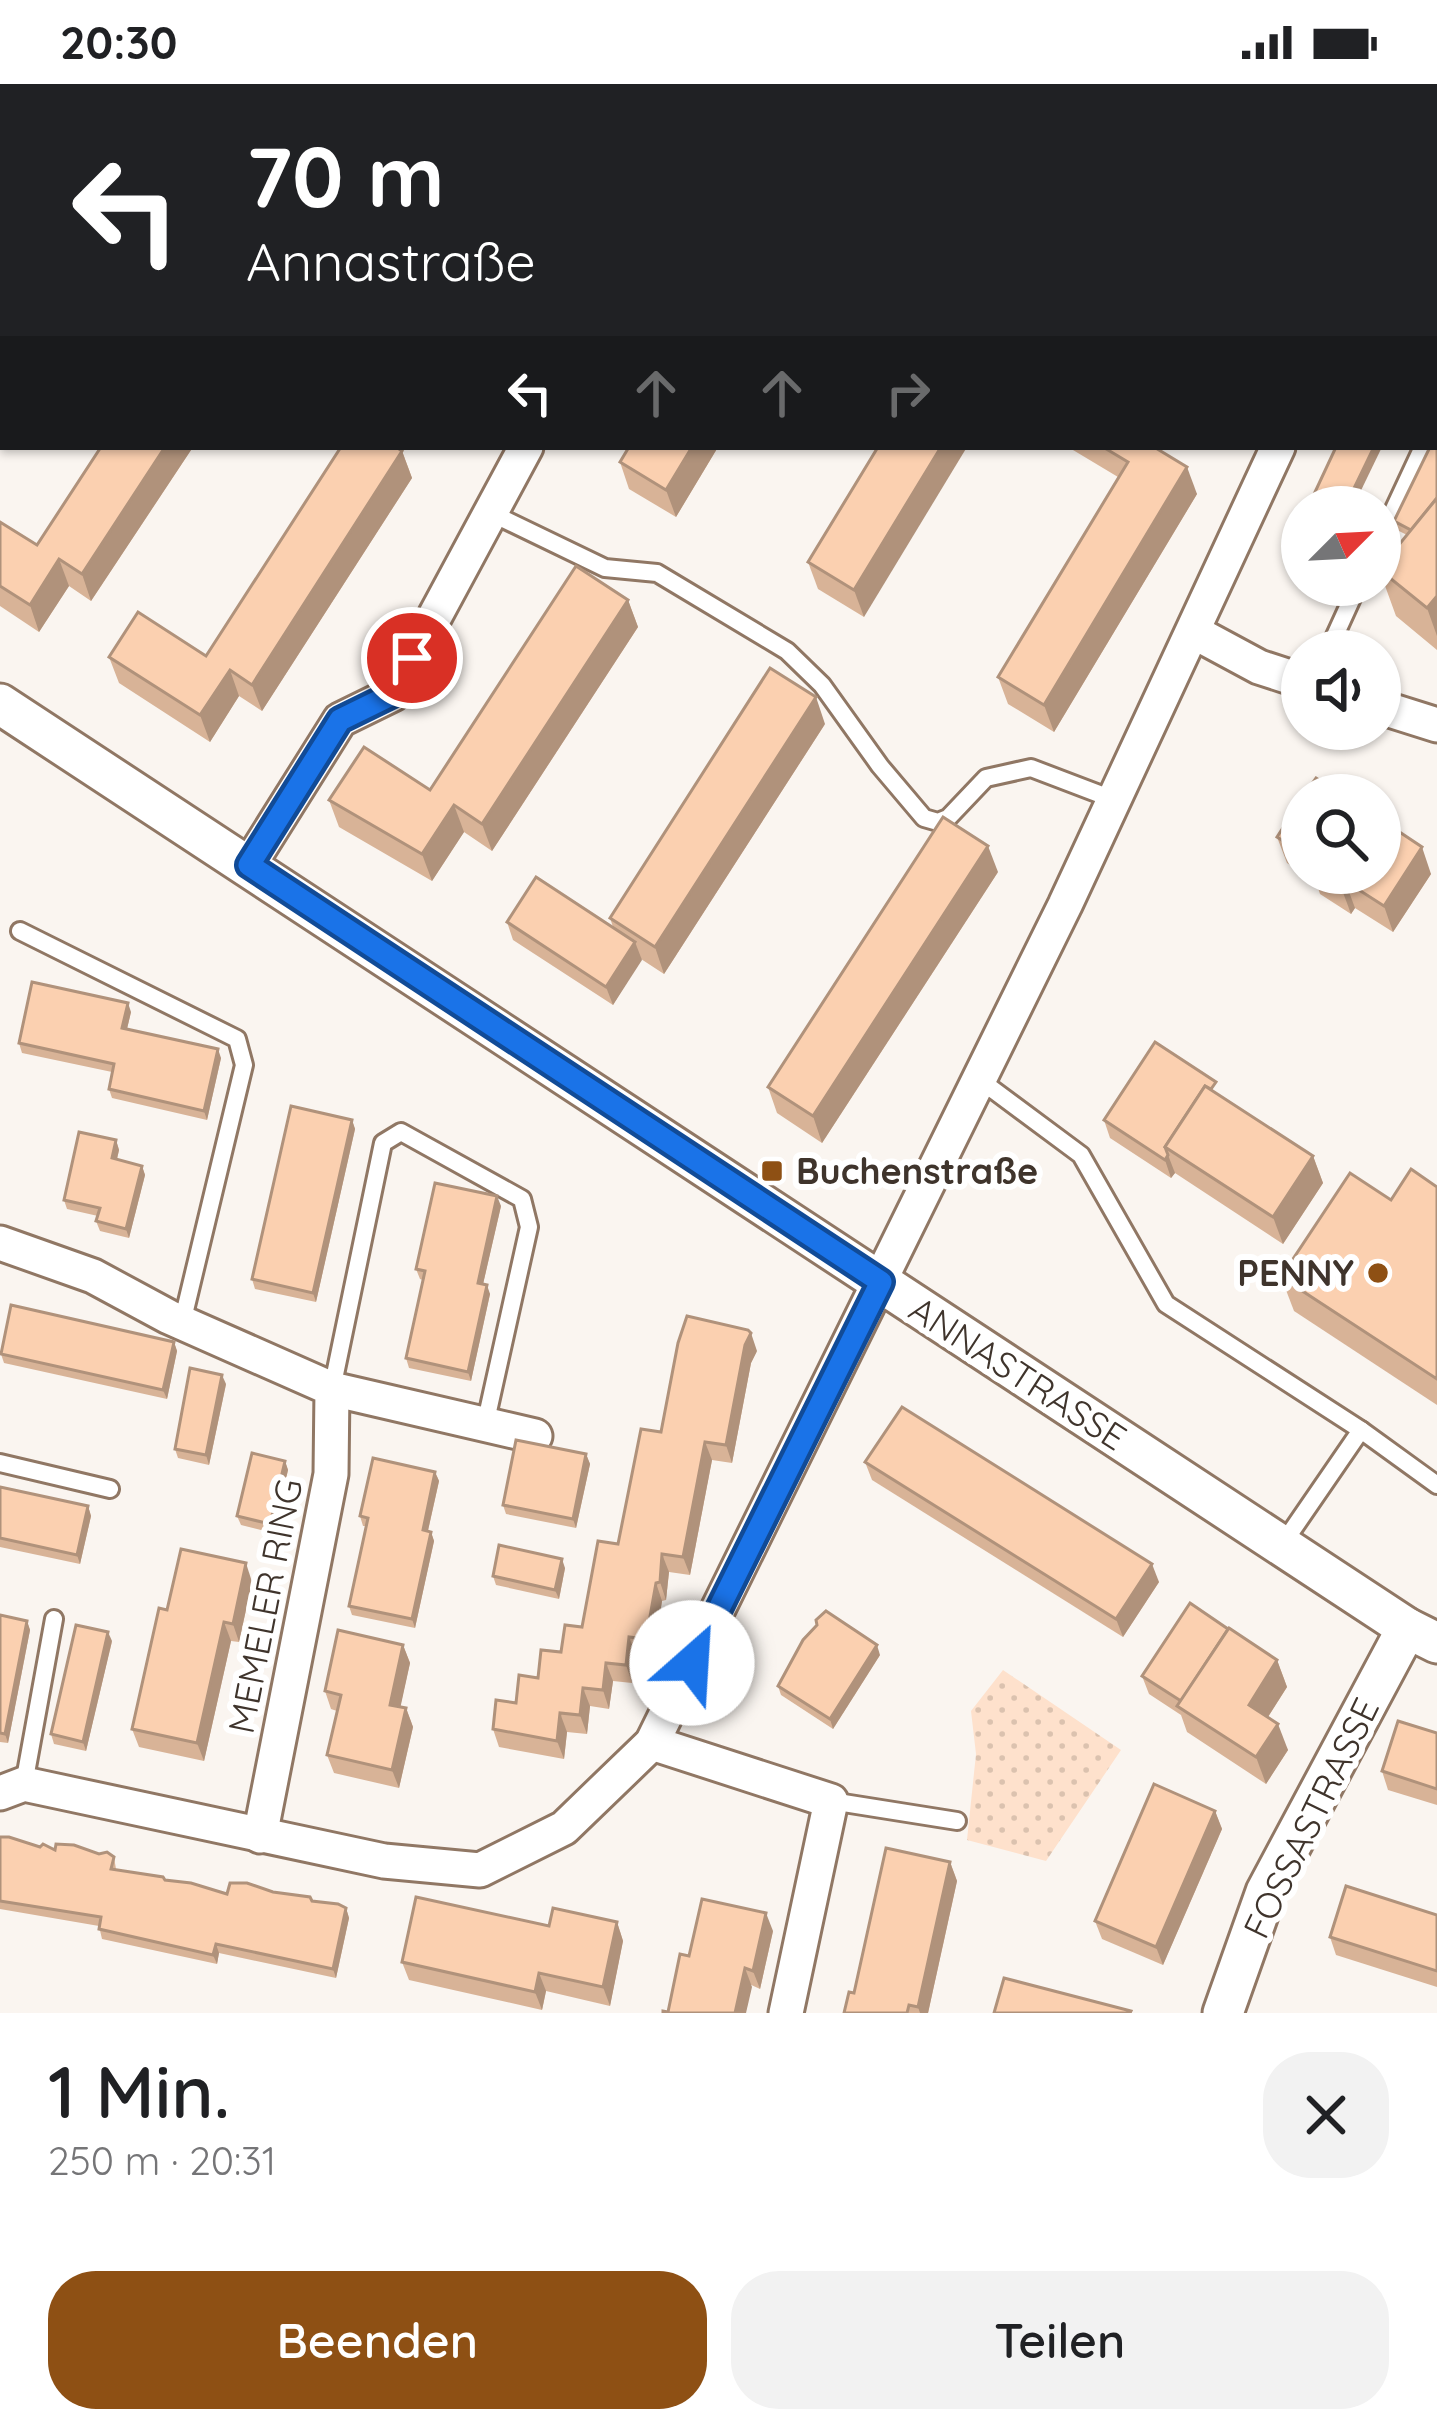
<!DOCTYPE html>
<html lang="de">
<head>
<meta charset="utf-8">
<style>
	:root { --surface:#fff; --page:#f2f2f2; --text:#202124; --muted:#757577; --accent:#8e5014 }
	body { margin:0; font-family:Quicksand,sans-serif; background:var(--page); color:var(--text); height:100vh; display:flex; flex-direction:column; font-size:45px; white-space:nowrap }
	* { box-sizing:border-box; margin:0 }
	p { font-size:39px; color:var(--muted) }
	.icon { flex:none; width:66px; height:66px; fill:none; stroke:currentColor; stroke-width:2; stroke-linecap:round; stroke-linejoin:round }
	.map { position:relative; height:1929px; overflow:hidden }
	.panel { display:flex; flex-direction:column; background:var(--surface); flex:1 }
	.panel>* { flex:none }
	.guide { position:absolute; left:0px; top:0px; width:1437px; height:366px; box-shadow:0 3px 9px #0004; background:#202124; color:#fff; overflow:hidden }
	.needle { width:78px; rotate:66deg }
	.tools { position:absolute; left:1281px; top:402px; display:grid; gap:24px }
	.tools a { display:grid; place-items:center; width:120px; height:120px; border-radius:50%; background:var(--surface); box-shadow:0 3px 9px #0004; font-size:60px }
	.pin { position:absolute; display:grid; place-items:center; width:102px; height:102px; color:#fff; margin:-51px; border:6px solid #fff; border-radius:50%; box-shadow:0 3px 12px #0007 }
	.me { position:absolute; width:132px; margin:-66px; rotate:26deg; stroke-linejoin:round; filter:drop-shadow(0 0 9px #0008) }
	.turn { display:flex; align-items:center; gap:42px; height:252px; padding:0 48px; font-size:54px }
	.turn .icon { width:156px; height:156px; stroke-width:2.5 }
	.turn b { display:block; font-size:84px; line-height:102px }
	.lanes { display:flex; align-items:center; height:114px; padding:0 48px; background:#0003; justify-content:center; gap:60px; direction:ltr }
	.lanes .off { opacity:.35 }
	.round { display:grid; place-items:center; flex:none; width:126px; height:126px; border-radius:48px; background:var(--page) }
	.headline { display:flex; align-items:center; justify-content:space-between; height:204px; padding:0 48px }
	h1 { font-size:72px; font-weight:600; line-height:90px }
	.action { display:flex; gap:24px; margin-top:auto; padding:24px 48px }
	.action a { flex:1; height:138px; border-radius:48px; background:var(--accent); color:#fff; font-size:48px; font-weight:600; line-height:138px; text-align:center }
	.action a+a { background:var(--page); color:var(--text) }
	.status { display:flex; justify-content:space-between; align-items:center; height:84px; padding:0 60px; background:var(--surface); direction:ltr }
	.status svg { height:33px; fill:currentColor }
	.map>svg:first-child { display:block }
	.park { fill:url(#park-dots) }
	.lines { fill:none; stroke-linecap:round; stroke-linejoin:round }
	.service-casing { stroke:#907764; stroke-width:22 }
	.minor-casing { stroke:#907764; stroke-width:39 }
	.tertiary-casing { stroke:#907764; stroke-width:45 }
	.service { stroke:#fff; stroke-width:16 }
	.minor { stroke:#fff; stroke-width:33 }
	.tertiary { stroke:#fff; stroke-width:39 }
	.wall { fill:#d8b397 }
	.shaded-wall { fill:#b0927b }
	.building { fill:#fbd0b0; stroke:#b0927b; stroke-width:3 }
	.route-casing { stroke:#114b97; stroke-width:30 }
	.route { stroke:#1a73e8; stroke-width:21 }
	.poi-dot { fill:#8e5014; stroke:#fff; stroke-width:4.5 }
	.labels { text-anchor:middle; stroke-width:12; stroke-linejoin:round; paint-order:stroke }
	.poi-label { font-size:36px; font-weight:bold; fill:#3f342c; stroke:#fff; text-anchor:start }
	.street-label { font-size:36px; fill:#3f342c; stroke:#fff }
</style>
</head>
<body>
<div class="status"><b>20:30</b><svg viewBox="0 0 49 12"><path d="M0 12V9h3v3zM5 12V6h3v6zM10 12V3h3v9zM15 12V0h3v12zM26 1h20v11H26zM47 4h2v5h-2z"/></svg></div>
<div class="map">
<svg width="1437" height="1929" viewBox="0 0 1437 1929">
	<defs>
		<pattern id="park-dots" width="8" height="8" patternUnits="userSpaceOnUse" patternTransform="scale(3)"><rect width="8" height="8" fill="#fee1cc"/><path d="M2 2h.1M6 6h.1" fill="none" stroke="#dbc2af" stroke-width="1.8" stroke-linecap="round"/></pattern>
	</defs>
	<rect width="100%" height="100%" fill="#faf5f0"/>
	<g class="park">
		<polygon points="0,0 154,0 3,3 0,282"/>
		<polygon points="1003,1586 1121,1666 1046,1777 967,1756 976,1670 971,1627"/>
	</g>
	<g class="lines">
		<defs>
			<g id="service">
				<polyline points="883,0 888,3"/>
				<polyline points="1434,339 1437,333"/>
				<polyline points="491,429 605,484 657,489 787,567 822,601 880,682 924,734 938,738 948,734 986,694 1031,684 1115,716"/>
				<polyline points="1380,455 1423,363"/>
				<polyline points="1328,567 1358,501"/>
				<polyline points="20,847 237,955 244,981 182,1239"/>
				<polyline points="980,996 1081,1071 1166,1220 1361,1346 1282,1461"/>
				<polyline points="332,1305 383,1059 401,1048 522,1115 529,1143 485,1341"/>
				<polyline points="1361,1346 1437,1401"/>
				<polyline points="0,1379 110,1405"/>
				<polyline points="24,1700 54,1535"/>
				<polyline points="831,1717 957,1737"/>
			</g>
			<g id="minor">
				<polyline points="646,0 650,3"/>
				<polyline points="1434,40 1437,34"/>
				<polyline points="1194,548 1259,583 1302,597"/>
				<polyline points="1380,623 1437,641"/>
				<polyline points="249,781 340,636 393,610 526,363"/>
				<polyline points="0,1159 93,1192 169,1233 332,1305 331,1390 260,1752"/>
				<polyline points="332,1305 535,1352"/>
				<polyline points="652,1659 831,1717 786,1929"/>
				<polyline points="0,1709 24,1700 384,1777 480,1786 564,1744 652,1659 1065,821 1278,363"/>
			</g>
			<g id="tertiary">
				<polyline points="0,620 1407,1544 1437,1559"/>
				<polyline points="1223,1929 1266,1808 1407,1544"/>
			</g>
		</defs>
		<use href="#service" class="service-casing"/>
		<use href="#minor" class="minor-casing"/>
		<use href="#tertiary" class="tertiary-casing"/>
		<use href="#service" class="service"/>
		<use href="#minor" class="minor"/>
		<use href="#tertiary" class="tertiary"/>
	</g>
	<g class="wall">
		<polygon points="478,0 590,0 590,2 483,3"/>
		<polygon points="1047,0 1216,0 1220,3 1051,3"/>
		<polygon points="1437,348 1437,566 1396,532 1380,488 1380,484 1407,451 1397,446 1394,437"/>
		<polygon points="101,363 193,363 91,517 69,502 39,548 0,522 0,438 37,461"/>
		<polygon points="718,363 676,433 629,405 620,378"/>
		<polygon points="878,363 864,533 818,505 808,478"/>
		<polygon points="1068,363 1162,363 1160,366 1197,410 1054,648 1008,620 998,593 1118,393"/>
		<polygon points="402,367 412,394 262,627 239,612 210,658 119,599 109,573 206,572"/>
		<polygon points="628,516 638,543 492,767 464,748 432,797 339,743 329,716 430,706"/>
		<polygon points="825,640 664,890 641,875 613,921 513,856 507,838 613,843 610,834"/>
		<polygon points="1302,714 1302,789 1380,789 1383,729 1387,740 1431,790 1393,848 1355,824 1351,830 1320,810 1316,798 1287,779 1277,753"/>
		<polygon points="998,788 822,1059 777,1029 768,1003"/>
		<polygon points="131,928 127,945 221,974 207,1036 112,1014 109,1005 112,988 22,969 19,959"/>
		<polygon points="1221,1012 1313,1072 1323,1099 1283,1160 1175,1089 1171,1094 1110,1054 1104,1036"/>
		<polygon points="352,1036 355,1045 316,1218 255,1205 252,1195"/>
		<polygon points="116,1056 119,1066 117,1075 142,1082 145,1091 129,1154 100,1147 96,1137 98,1132 67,1125 64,1116"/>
		<polygon points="1437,1103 1437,1321 1294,1227 1281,1193 1391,1116"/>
		<polygon points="501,1122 483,1200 490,1210 471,1297 409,1284 406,1274 423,1196 420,1195 416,1185"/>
		<polygon points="174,1258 177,1267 167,1315 4,1279 1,1270"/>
		<polygon points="757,1267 751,1279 732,1379 712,1376 690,1491 669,1488 666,1516 662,1517 653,1573 636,1571 632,1599 613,1597 609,1625 590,1622 587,1650 567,1648 564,1675 499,1663 493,1645 582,1543 618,1460 661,1348"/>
		<polygon points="226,1300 209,1381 178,1374 175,1365"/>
		<polygon points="586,1370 590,1380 576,1444 506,1430 503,1421"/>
		<polygon points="285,1377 288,1386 273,1449 241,1441 237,1432"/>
		<polygon points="865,1378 1159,1498 1123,1553 872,1396"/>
		<polygon points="435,1388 439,1397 428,1447 431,1448 434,1457 415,1544 352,1531 349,1522 367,1442 363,1442 360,1432"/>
		<polygon points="0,1403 88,1422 91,1432 80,1480 0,1463"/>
		<polygon points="565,1484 559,1515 496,1501 493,1492"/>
		<polygon points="252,1498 239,1558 231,1557 204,1677 139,1663 132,1645 167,1526"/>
		<polygon points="0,1531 27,1537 30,1546 8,1659 0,1658"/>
		<polygon points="112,1557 86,1667 54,1660 51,1650"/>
		<polygon points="403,1561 410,1579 400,1623 406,1624 413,1643 399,1704 334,1689 327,1671 337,1627 331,1625 325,1607"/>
		<polygon points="880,1571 833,1645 781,1611 778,1602"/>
		<polygon points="1277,1576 1287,1603 1268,1633 1288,1666 1266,1700 1187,1648 1181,1631 1149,1610 1142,1592"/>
		<polygon points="1437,1649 1437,1721 1388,1706 1382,1687"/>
		<polygon points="1215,1727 1222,1745 1163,1881 1102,1855 1095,1837"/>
		<polygon points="0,1753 55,1766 99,1770 114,1773 116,1785 227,1810 273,1808 346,1824 349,1834 336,1894 219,1869 217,1880 102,1855 99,1842 0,1825"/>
		<polygon points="950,1778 957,1797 928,1929 844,1929 854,1909"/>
		<polygon points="1437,1831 1437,1903 1336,1871 1330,1853"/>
		<polygon points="617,1838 623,1857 610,1922 546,1907 542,1926 409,1896 402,1878 549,1842"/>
		<polygon points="773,1847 760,1905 689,1872"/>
	</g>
	<g class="shaded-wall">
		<polygon points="323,0 349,0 348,3 321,3"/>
		<polygon points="565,0 590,0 590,2 563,3"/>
		<polygon points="165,363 193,363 91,517 82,490"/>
		<polygon points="692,363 718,363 676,433 666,406"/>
		<polygon points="941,363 967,363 864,533 854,506"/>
		<polygon points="1374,363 1382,363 1353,423 1345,423"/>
		<polygon points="402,367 412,394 262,627 252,601"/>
		<polygon points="1187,383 1197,410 1054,648 1044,621"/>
		<polygon points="59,475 69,502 39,548 30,521"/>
		<polygon points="1437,512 1437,552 1427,524"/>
		<polygon points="628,516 638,543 492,767 482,740"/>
		<polygon points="230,586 239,612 210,658 200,631"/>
		<polygon points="816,613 825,640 664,890 655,863"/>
		<polygon points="454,721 464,748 432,797 422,770"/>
		<polygon points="988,762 998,788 822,1059 813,1032"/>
		<polygon points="1422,763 1431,790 1393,848 1384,822"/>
		<polygon points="1345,797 1355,824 1351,830 1341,803"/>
		<polygon points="635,858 642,876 613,921 606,903"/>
		<polygon points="128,919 131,928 125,953 122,944"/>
		<polygon points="218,965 221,974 207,1036 204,1027"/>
		<polygon points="352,1036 355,1045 316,1218 313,1209"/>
		<polygon points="116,1056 119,1066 115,1083 112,1074"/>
		<polygon points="1168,1071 1175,1089 1171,1094 1165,1076"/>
		<polygon points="1313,1072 1323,1099 1283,1160 1273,1133"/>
		<polygon points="142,1082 145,1091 129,1154 126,1145"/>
		<polygon points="497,1112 501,1122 481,1209 478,1199"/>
		<polygon points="487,1201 490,1210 471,1297 468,1288"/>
		<polygon points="751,1249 757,1267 751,1279 732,1379 726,1361 745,1261"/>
		<polygon points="174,1258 177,1267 167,1315 163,1306"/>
		<polygon points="222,1291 226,1300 209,1381 206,1371"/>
		<polygon points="705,1358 712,1376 690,1491 683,1473"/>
		<polygon points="586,1370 590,1380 576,1444 573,1435"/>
		<polygon points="285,1377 288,1386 273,1449 270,1440"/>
		<polygon points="435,1388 439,1397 426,1455 423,1446"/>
		<polygon points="88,1422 91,1432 80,1480 77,1471"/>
		<polygon points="431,1448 434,1457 415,1544 412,1535"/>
		<polygon points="662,1470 669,1488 666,1516 660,1498"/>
		<polygon points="562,1475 565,1484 559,1515 555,1506"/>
		<polygon points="246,1479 252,1498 239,1558 233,1540"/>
		<polygon points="1152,1480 1159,1498 1123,1553 1116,1535"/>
		<polygon points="656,1499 662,1517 653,1573 646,1555"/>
		<polygon points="27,1537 30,1546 8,1659 5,1650"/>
		<polygon points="224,1538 231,1557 204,1677 197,1659"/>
		<polygon points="108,1548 112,1557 86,1667 83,1658"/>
		<polygon points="629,1553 636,1571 632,1599 626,1581"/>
		<polygon points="403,1561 410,1579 397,1639 390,1621"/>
		<polygon points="877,1561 880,1571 833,1645 830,1635"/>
		<polygon points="1277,1576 1287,1603 1259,1647 1249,1621"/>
		<polygon points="606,1579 613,1597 609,1625 603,1606"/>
		<polygon points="583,1604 590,1622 587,1650 580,1631"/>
		<polygon points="406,1624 413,1643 399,1704 392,1686"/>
		<polygon points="560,1629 567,1648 564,1675 557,1657"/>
		<polygon points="1278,1640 1288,1666 1266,1700 1256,1673"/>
		<polygon points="1215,1727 1222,1745 1163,1881 1156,1863"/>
		<polygon points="950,1778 957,1797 928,1929 920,1929 918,1923"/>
		<polygon points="346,1824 349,1834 336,1894 333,1885"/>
		<polygon points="766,1829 773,1847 760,1905 753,1887"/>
		<polygon points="617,1838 623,1857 610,1922 603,1903"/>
		<polygon points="216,1860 219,1869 217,1880 213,1871"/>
		<polygon points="745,1884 752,1903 746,1929 735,1929"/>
		<polygon points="539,1889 546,1907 542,1926 535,1908"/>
	</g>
	<g class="building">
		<polygon points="253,0 323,0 321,3 251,3"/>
		<polygon points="509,0 565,0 563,3 514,3"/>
		<polygon points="1091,0 1216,0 1220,3 1095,3"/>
		<polygon points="1259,0 1312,0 1316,3 1263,3"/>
		<polygon points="1437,348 1437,414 1411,446 1394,437 1430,363 1434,363 1434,354"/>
		<polygon points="101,363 165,363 82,490 59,475 30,521 0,502 0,438 37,461"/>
		<polygon points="341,363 396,363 402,367 252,601 230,586 200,631 109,573 138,528 206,572"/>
		<polygon points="629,363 692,363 666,406 620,378"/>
		<polygon points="878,363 941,363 854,506 808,478"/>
		<polygon points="1103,363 1154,363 1187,383 1044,621 998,593 1128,378"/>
		<polygon points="1336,363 1374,363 1345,423 1308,423"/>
		<polygon points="1437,414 1437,512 1427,524 1380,486 1380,484"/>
		<polygon points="576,482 628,516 482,740 454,721 422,770 329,716 364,663 430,706"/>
		<polygon points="770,584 816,613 655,863 610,834"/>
		<polygon points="1316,694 1342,711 1304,711"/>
		<polygon points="1302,714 1302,769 1277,753"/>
		<polygon points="943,733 988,762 813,1032 768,1003"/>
		<polygon points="1380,735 1422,763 1384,822 1345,797 1341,803 1319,789 1380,789"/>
		<polygon points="536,793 635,858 606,903 507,838"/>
		<polygon points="32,898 128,919 122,944 218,965 204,1027 109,1005 114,980 19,959"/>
		<polygon points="1155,958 1216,998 1211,1005 1205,1002 1165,1063 1168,1071 1165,1076 1104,1036"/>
		<polygon points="1205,1002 1313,1072 1273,1133 1165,1063"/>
		<polygon points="291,1022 352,1036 313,1209 252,1195"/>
		<polygon points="79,1048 116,1056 112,1074 142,1082 126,1145 96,1137 100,1124 64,1116"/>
		<polygon points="1411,1085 1437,1103 1437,1295 1281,1193 1350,1089 1391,1116"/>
		<polygon points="435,1099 497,1112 478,1199 487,1201 468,1288 406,1274 425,1187 416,1185"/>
		<polygon points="11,1221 174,1258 163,1306 1,1270"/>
		<polygon points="687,1232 748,1246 751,1249 745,1261 726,1361 705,1358 683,1473 662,1470 660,1498 656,1499 646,1555 629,1553 626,1581 606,1579 603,1606 583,1604 580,1631 560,1629 557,1657 493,1645 496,1616 516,1619 519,1591 538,1594 541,1566 561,1568 565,1541 582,1543 598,1457 618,1460 641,1345 661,1348 678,1259"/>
		<polygon points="190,1284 222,1291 206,1371 175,1365"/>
		<polygon points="902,1323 1152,1480 1116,1535 865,1378"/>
		<polygon points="516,1356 586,1370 573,1435 503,1421"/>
		<polygon points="252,1369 285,1377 270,1440 237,1432"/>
		<polygon points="373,1374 435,1388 423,1446 431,1448 412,1535 349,1522 368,1434 360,1432"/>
		<polygon points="0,1403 88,1422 77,1471 0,1454"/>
		<polygon points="499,1461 562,1475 555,1506 493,1492"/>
		<polygon points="181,1465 246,1479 233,1540 224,1538 197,1659 132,1645 159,1524 167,1526"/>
		<polygon points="1190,1519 1228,1545 1181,1617 1142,1592"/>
		<polygon points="826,1527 877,1561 830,1635 778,1602 803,1556 817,1541 816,1536"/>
		<polygon points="0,1531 27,1537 5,1650 0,1649"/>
		<polygon points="76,1541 108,1548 83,1658 51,1650"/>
		<polygon points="1229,1544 1277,1576 1249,1621 1278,1640 1256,1673 1177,1622"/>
		<polygon points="338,1546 403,1561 390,1621 406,1624 392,1686 327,1671 341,1611 325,1607"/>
		<polygon points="1398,1637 1437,1649 1437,1705 1382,1687"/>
		<polygon points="1154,1700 1215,1727 1156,1863 1095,1837"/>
		<polygon points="0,1753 9,1753 40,1763 43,1760 55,1766 56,1760 74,1761 99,1770 107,1768 114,1773 111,1785 163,1793 165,1796 191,1799 227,1810 230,1799 247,1799 273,1808 310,1813 312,1817 338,1820 346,1824 333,1885 216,1860 213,1871 99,1845 101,1833 0,1817"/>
		<polygon points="886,1764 950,1778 918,1923 909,1921 907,1929 844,1929 849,1908 854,1909"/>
		<polygon points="1346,1802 1437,1831 1437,1887 1330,1853"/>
		<polygon points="416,1813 549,1842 553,1824 617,1838 603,1903 539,1889 535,1908 402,1878"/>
		<polygon points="702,1815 766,1829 753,1887 745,1884 735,1929 663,1929 663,1927 668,1928 680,1870 689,1872"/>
		<polygon points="1004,1894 1131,1927 1130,1929 994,1929"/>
	</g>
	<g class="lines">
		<defs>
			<polyline id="route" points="412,574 393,610 340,636 249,781 881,1198 692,1579"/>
		</defs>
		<use href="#route" class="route-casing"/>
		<use href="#route" class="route"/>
	</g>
	<g class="poi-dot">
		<rect x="760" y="1075" width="24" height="24" rx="6"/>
		<circle cx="1378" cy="1189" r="12"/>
	</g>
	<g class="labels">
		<g class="poi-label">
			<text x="796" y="1100">Buchenstraße</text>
			<text x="1354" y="1202" text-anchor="end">PENNY</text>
		</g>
		<g class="street-label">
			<text transform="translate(1018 1289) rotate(33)" y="13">ANNASTRASSE</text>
			<text transform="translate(265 1522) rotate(-79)" y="13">MEMELER RING</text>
			<text transform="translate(1311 1734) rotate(-64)" y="13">FOSSASTRASSE</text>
		</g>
	</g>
</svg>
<div class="tools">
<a><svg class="needle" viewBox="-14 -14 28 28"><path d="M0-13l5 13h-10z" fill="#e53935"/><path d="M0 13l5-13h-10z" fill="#757577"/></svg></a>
<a><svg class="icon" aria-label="sound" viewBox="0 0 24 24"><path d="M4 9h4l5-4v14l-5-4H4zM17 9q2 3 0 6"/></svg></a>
<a><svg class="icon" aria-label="search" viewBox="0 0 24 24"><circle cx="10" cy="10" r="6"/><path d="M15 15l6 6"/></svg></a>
</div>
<div class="pin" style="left:412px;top:574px;background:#d93025"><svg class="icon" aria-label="arrive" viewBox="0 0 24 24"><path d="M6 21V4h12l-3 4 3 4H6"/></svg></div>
<svg class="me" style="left:692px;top:1579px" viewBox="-20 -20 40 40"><circle r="19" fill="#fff"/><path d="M0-13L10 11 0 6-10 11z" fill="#1a73e8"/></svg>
<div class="guide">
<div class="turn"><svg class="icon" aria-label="left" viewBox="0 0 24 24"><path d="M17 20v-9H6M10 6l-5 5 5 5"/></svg><div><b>70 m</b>Annastraße</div></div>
<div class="lanes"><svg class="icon" aria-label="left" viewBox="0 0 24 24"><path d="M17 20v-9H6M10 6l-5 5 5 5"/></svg><svg class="icon off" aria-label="ahead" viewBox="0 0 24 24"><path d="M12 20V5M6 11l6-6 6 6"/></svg><svg class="icon off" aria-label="ahead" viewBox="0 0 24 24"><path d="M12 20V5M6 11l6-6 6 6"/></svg><svg class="icon off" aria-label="right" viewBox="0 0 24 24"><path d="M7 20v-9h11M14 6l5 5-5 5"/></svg></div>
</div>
</div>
<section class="panel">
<div class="headline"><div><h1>1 Min.</h1><p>250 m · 20:31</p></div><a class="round"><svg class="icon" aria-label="close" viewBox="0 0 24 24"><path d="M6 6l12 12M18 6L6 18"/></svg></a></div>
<div class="action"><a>Beenden</a><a>Teilen</a></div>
</section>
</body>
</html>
